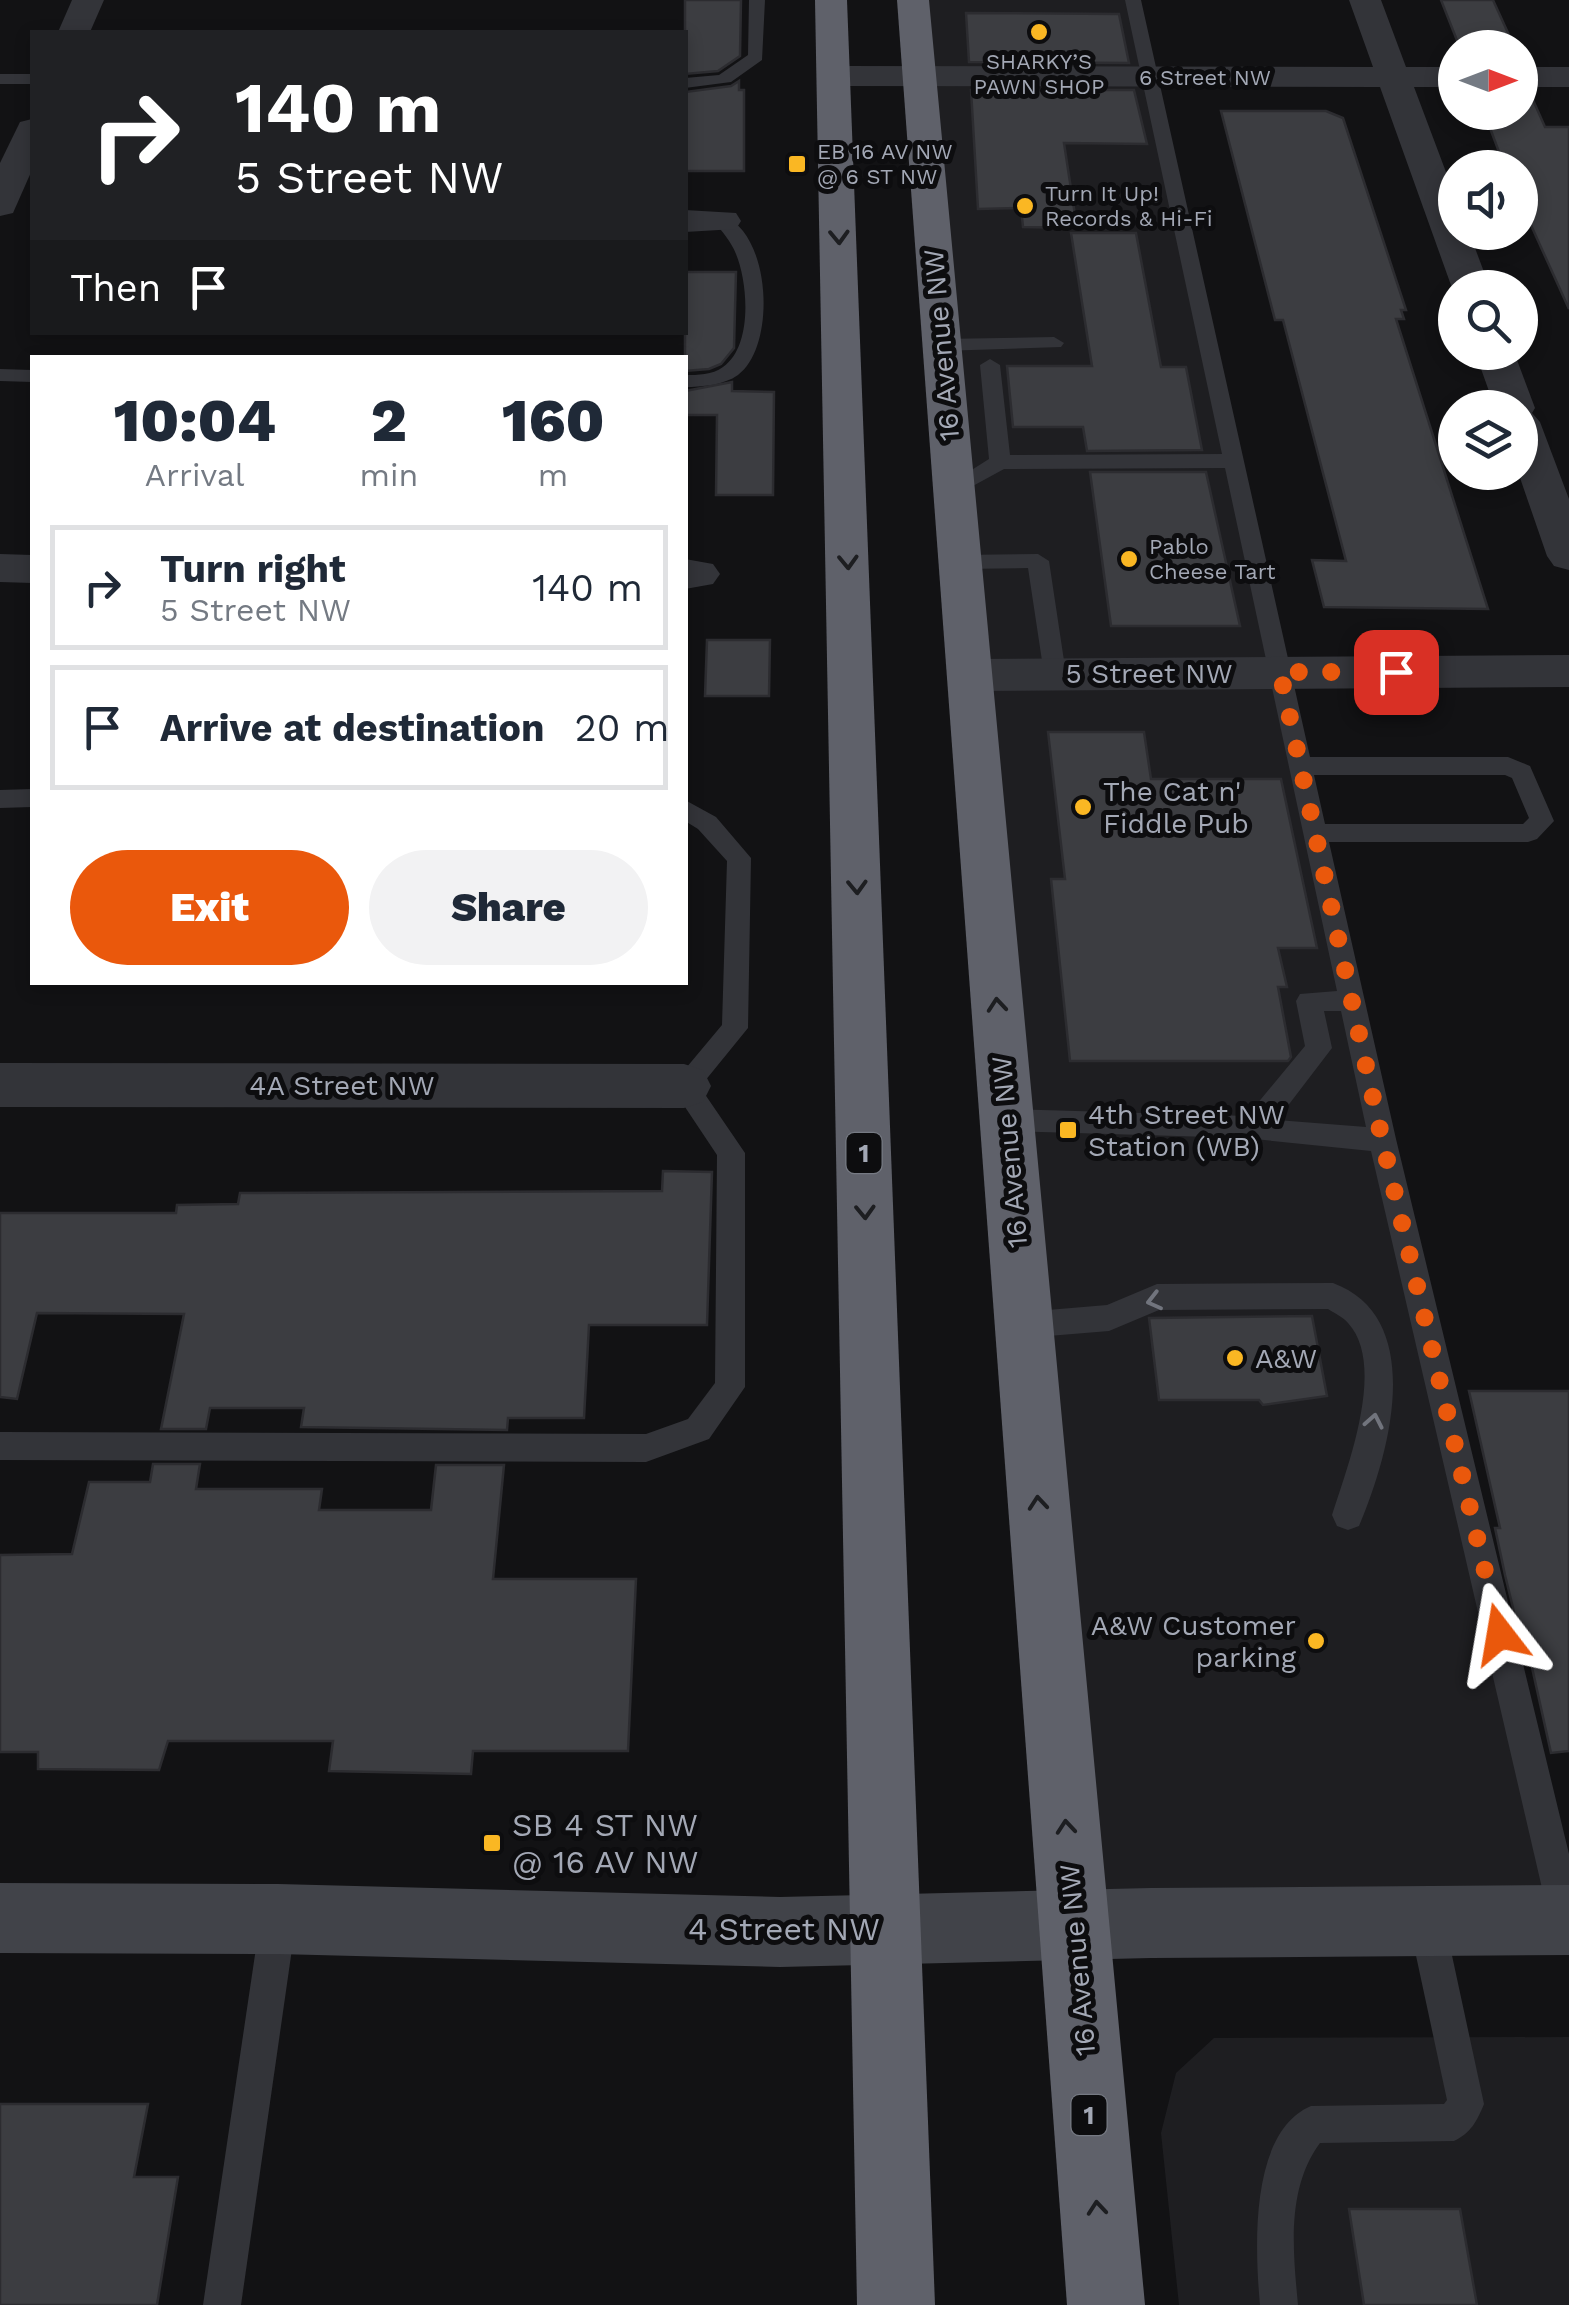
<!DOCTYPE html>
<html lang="en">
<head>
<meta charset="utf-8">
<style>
	:root { --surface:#fff; --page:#f2f2f3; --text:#1f2937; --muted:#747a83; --line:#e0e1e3; --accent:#ea580c }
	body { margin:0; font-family:"Work Sans",sans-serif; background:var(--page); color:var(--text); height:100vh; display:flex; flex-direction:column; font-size:38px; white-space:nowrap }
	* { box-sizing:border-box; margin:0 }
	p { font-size:32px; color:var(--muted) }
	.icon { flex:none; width:55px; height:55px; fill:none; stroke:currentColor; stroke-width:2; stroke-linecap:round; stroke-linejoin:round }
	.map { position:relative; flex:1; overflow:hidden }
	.drawer { position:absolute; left:30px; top:355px; width:658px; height:630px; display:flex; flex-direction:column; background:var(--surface); border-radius:0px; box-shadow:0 5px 15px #0003 }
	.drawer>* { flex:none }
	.guide { position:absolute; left:30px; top:30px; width:658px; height:305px; border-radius:0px; box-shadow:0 5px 15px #0003; background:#202124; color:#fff; overflow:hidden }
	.needle { width:65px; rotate:90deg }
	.controls { position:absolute; left:1438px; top:30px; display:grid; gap:20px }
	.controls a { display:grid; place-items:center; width:100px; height:100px; border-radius:50%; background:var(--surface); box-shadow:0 5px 15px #0003; font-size:50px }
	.pin { position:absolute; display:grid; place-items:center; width:85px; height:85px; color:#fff; margin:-42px; border-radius:20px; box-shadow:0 5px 15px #0006 }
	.me { position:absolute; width:110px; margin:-55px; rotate:346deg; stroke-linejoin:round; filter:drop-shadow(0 0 8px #0008) }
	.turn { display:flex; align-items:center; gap:35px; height:210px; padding:0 40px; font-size:45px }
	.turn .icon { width:130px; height:130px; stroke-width:2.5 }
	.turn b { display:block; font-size:70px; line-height:85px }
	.then { display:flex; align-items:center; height:95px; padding:0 40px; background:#0003; gap:20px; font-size:38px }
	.eta { display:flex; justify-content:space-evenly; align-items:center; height:170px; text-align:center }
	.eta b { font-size:60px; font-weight:800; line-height:70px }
	.cta { display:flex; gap:20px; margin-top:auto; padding:20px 40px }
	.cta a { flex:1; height:115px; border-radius:60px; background:var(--accent); color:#fff; font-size:40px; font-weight:800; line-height:115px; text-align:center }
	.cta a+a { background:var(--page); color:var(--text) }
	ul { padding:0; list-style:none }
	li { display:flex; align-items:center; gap:30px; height:125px; margin:0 20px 15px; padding:0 20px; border:5px solid var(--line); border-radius:0px }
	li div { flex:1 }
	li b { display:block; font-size:38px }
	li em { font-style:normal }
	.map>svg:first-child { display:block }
	.built { fill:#1e1e21 }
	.building { fill:#3c3d41; stroke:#2c2c30; stroke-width:2.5 }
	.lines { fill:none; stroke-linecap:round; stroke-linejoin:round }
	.lane { fill:#333439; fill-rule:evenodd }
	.street { fill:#333439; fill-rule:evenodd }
	.secondary { fill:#414349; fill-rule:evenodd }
	.highway { fill:#5f616a; fill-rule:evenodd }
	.oneway { stroke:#1d1e21 }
	.oneway2 { stroke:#71747d }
	.route { stroke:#ea580c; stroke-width:18; stroke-dasharray:0 32.4 }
	.poi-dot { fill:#fab723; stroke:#0d0d0f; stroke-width:4 }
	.labels { text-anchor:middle; stroke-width:10; stroke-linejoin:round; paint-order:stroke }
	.far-poi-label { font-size:22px; fill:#a3a8b5; stroke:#0d0d0f; text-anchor:start }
	.far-street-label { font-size:22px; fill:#a3a8b5; stroke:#0d0d0f }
	.shield { fill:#0d0d0f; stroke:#767a83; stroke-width:2.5 }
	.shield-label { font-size:25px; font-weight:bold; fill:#a3a8b5 }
	.street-label { font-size:28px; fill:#a3a8b5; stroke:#0d0d0f }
	.poi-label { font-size:28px; fill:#a3a8b5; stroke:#0d0d0f; text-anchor:start }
	.near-poi-label { font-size:32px; fill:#a3a8b5; stroke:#0d0d0f; text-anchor:start }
	.near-street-label { font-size:32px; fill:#a3a8b5; stroke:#0d0d0f }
</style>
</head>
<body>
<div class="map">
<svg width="1569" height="2305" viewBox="0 0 1569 2305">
	<rect width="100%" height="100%" fill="#121214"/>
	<g class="built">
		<polygon points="913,0 1133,0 1567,1920 1074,1924"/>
		<polygon points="1569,2037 1569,2305 1179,2305 1161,2133 1176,2073 1214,2038"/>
	</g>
	<g class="building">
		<polygon points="685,0 741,0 740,56 718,71 685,74"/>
		<polygon points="1441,0 1493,0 1514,46 1460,48"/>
		<polygon points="966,13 1119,14 1129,63 969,62"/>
		<polygon points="739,81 739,90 744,90 744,171 685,171 685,92 731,86"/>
		<polygon points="971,90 1134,90 1147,144 1064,143 1077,228 1023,227 1021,208 978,209"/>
		<polygon points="1520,91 1529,91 1545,127 1569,127 1569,309 1520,201 1520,168 1505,168 1484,112 1520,112"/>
		<polygon points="1221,111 1326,111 1343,118 1406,310 1401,310 1404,319 1396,319 1488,609 1324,607 1312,560 1346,561 1283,320 1275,320"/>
		<polygon points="1071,233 1136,233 1161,367 1186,367 1202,450 1087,451 1083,427 1013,427 1007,366 1092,366"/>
		<polygon points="685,272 736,272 734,348 721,364 709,369 685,371"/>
		<polygon points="732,382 732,391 774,392 773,495 716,495 717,415 685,415 685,391"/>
		<polygon points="1090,472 1206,472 1240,626 1111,626"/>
		<polygon points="707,640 770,640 769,696 705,696"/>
		<polygon points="1048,732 1144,732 1151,779 1281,779 1317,948 1278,948 1287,987 1278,987 1291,1057 1288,1061 1070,1061 1051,879 1065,879"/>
		<polygon points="663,1171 712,1172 707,1325 589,1325 584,1418 508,1418 507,1430 301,1427 304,1408 210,1408 206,1429 161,1429 184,1314 37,1313 17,1399 0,1397 0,1213 176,1213 177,1205 238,1204 240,1193 662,1191"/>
		<polygon points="1312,1316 1327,1396 1263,1405 1259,1400 1159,1400 1149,1318"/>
		<polygon points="1469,1391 1569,1391 1569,1751 1551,1753 1527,1645 1522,1645 1505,1575 1495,1528 1500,1528"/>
		<polygon points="153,1464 200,1464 196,1489 322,1489 319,1510 431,1510 436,1465 504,1465 493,1579 636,1579 628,1751 473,1751 471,1774 329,1771 333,1741 168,1741 159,1770 38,1769 38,1752 0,1752 0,1555 72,1554 89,1482 150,1482"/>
		<polygon points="0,2104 148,2104 134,2177 178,2177 157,2305 0,2305"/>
		<polygon points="1349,2209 1460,2209 1477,2305 1364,2305"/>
	</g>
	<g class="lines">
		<g class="lane">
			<polygon points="749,0 765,0 762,60 731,82 685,88 685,78 719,75 748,55"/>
			<path d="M1125 0H1141L1310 757H1508L1530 766 1554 821 1537 839 1528 842H1329L1396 1139 1569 1854V1945L1557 1939 1551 1927 1371 1151 1244 1138 1006 1131 996 1128 992 1120 996 1112 1006 1109 1247 1116 1305 1046 1296 1001 1300 994 1337 991 1225 468 1004 469 960 493 953 495 943 488 989 459 980 365 990 359 1000 365 1010 455 1222 454ZM1314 775H1505L1512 778 1529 818 1523 824H1325ZM1324 1011H1341L1366 1127 1277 1120 1332 1048Z"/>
			<rect x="0" y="74" width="32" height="10"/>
			<path d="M723 216C771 233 777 346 738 375 724 385 702 387 685 387V375C698 375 712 375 723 367 753 346 748 283 736 254 731 241 722 232 714 221Z"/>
			<polygon points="1054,337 1064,343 1061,347 941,351 931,345 941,339"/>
			<polygon points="0,369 32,370 32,382 0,381"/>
			<polygon points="1038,554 1049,561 1066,674 1055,682 1044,674 1028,568 959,569 948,562 959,555"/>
			<polygon points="32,789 32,807 0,808 0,790"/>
			<polygon points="685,800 716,817 751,858 748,1028 700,1087 745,1153 745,1387 709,1439 646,1462 0,1460 0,1432 646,1434 688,1419 715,1383 717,1155 671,1086 722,1025 727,861 698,829 685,821"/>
			<path d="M1333 1283C1428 1318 1389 1456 1359 1526L1348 1530 1337 1526 1332 1515C1347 1468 1387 1365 1348 1323 1343 1317 1334 1313 1328 1309L1159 1310 1109 1331 1024 1338 1014 1334 1009 1325 1014 1316 1024 1312 1107 1305 1157 1284Z"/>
			<polygon points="278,1903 290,1909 296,1921 241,2305 203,2305 260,1921 266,1909"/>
			<path d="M1427 1905 1439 1911 1445 1923 1484 2104C1477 2121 1471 2133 1454 2141L1320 2143C1286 2189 1293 2251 1298 2305H1260C1255 2250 1249 2132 1311 2106L1444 2104 1447 2100 1409 1923 1415 1911Z"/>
		</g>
		<g class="street">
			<polygon points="72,0 104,0 90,32 58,32"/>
			<polygon points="1349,0 1381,0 1406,67 1455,67 1455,87 1414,87 1455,196 1455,232 1469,232 1490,288 1455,288 1455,292 1452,288 1380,87 835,86 823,83 818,76 823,69 835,66 1373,67"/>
			<rect x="1520" y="67" width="49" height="20"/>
			<polygon points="32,119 32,170 13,213 0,216 0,163 20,122"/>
			<polygon points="685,210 736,213 741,221 736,229 685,232"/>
			<polygon points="1475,352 1514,352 1535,408 1532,413 1540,422 1569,499 1569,570 1554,566 1547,556 1518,472 1520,408 1495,408"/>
			<polygon points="0,554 32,555 32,583 0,582"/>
			<polygon points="685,559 713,564 720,574 713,584 685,589"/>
			<polygon points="1569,655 1569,687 970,691 954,686 947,675 954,664 970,659"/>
			<polygon points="0,1063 684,1064 703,1070 711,1086 703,1102 684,1108 0,1107"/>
		</g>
		<polygon class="secondary" points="0,1883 278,1884 780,1897 1151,1888 1569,1885 1569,1955 1151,1958 780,1967 278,1954 0,1953"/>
		<g class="highway">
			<polygon points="815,0 847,0 935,2305 857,2305"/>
			<polygon points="897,0 929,0 1145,2305 1067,2305"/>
		</g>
	</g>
	<defs><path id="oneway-chevron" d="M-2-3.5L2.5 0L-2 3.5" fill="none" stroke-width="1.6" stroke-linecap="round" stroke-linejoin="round" transform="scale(2.5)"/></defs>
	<g class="oneway">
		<use href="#oneway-chevron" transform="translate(839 237) rotate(88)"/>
		<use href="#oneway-chevron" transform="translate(848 562) rotate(88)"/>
		<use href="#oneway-chevron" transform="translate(857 887) rotate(88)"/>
		<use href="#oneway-chevron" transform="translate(997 1005) rotate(-95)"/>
		<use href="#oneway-chevron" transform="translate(865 1212) rotate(88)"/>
		<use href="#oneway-chevron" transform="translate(1038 1503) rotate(-95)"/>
		<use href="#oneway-chevron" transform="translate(1066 1827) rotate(-95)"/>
		<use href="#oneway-chevron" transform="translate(1097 2208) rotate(-95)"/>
	</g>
	<g class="oneway2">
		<use href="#oneway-chevron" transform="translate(1154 1301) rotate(166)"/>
		<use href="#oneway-chevron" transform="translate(1374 1421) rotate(-79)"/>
	</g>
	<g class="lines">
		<polyline class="route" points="1396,672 1280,672 1382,1139 1500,1634"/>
	</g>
	<g class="poi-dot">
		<circle cx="1039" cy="32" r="10"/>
		<rect x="787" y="154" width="20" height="20" rx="5"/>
		<circle cx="1025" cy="206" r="10"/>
		<circle cx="1129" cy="559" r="10"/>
		<circle cx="1083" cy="807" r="10"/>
		<rect x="1058" y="1120" width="20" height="20" rx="5"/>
		<circle cx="1235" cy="1358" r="10"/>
		<circle cx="1316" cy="1641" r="10"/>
		<rect x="482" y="1833" width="20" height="20" rx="5"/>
	</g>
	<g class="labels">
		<g class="far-poi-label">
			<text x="1039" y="69" text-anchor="middle">SHARKY’S<tspan x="1039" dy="25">PAWN SHOP</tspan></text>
			<text x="817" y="159">EB 16 AV NW<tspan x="817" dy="25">@ 6 ST NW</tspan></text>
			<text x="1045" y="201">Turn It Up!<tspan x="1045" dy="25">Records &amp; Hi-Fi</tspan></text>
			<text x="1149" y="554">Pablo<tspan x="1149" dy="25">Cheese Tart</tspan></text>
		</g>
		<g class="far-street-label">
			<text x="1205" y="85">6 Street NW</text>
		</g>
		<g class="shield">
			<rect x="846.5" y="1133" width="35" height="40" rx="8"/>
			<rect x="1071.5" y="2095" width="35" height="40" rx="8"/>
		</g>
		<g class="shield-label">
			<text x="864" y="1162">1</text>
			<text x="1089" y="2124">1</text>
		</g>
		<g class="street-label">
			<text transform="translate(941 345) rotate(-95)" y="10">16 Avenue NW</text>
			<text x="1149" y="683">5 Street NW</text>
			<text x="342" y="1095">4A Street NW</text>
			<text transform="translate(1009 1152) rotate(-95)" y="10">16 Avenue NW</text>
			<text transform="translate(1077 1960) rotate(-95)" y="10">16 Avenue NW</text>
		</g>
		<g class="poi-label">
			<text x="1103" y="801">The Cat n'<tspan x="1103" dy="32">Fiddle Pub</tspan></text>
			<text x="1088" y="1124">4th Street NW<tspan x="1088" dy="32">Station (WB)</tspan></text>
			<text x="1255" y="1368">A&amp;W</text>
			<text x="1296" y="1635" text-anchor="end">A&amp;W Customer<tspan x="1296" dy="32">parking</tspan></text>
		</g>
		<g class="near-poi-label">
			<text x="512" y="1836">SB 4 ST NW<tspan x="512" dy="37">@ 16 AV NW</tspan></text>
		</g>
		<g class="near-street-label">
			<text x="784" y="1940">4 Street NW</text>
		</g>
	</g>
</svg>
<div class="controls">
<a><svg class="needle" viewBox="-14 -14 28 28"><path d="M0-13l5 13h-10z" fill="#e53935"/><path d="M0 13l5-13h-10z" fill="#747a83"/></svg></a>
<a><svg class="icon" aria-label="sound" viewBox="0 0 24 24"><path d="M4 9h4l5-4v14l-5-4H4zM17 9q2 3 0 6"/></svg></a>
<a><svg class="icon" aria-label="search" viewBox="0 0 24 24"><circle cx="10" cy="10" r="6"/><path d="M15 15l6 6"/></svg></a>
<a><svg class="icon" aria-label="layers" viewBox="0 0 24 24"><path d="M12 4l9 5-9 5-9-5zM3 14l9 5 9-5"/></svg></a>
</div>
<div class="pin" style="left:1396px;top:672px;background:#d93025"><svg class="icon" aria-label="arrive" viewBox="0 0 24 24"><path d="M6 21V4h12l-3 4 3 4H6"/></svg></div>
<svg class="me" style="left:1500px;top:1634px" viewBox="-20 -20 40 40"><path d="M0-17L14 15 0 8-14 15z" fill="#ea580c" stroke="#fff" stroke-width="4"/></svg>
<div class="guide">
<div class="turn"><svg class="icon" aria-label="right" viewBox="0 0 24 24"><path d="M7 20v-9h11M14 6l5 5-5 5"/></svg><div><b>140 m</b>5 Street NW</div></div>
<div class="then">Then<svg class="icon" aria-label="arrive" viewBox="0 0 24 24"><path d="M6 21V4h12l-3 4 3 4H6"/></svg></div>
</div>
<section class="drawer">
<div class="eta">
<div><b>10:04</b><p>Arrival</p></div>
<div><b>2</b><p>min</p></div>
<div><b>160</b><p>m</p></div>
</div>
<ul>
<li><svg class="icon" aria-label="right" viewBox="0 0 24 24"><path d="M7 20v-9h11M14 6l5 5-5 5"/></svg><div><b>Turn right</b><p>5 Street NW</p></div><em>140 m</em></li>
<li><svg class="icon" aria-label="arrive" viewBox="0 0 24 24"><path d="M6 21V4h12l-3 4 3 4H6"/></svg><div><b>Arrive at destination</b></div><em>20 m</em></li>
</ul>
<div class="cta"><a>Exit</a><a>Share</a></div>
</section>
</div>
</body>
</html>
